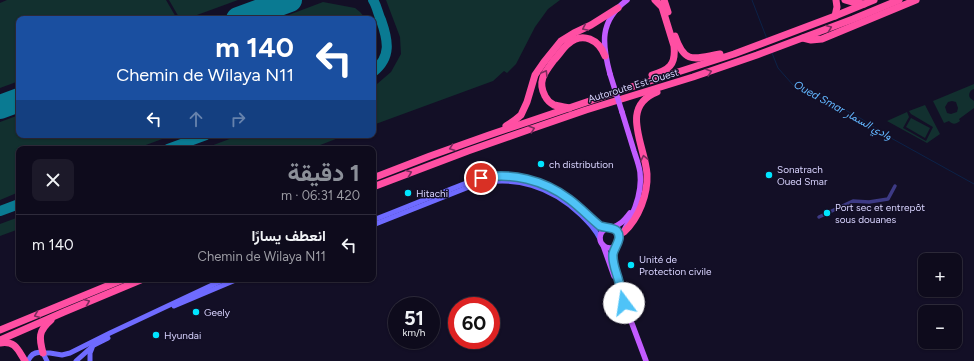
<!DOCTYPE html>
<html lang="ar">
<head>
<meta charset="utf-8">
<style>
	:root { --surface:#0e0b1c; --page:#1c1929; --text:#f1f3f6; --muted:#9b9ba3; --line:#2e2b3b; --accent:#8c9099 }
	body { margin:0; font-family:Figtree,Vazirmatn,sans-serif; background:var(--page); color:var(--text); direction:rtl; height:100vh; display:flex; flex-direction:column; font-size:15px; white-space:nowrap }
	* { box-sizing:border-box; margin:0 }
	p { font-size:13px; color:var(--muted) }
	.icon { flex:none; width:22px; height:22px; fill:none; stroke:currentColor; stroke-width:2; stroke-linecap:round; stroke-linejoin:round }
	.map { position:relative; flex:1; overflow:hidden; direction:ltr }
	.sheet { position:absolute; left:16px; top:146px; width:360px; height:136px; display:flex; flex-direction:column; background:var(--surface); border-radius:8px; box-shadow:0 1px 3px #0004,0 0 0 1px var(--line); direction:rtl }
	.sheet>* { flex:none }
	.banner { position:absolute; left:16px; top:16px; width:360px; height:122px; border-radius:8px; box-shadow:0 1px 3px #0004,0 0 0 1px var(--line); direction:rtl; background:#1a4fa0; color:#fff; overflow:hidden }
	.fabs { position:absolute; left:918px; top:253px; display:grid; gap:8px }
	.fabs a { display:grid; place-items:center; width:44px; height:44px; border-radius:8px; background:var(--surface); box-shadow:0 1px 3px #0004,0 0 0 1px var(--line); font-size:20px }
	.speed { position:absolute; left:388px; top:297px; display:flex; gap:8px; font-size:20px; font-weight:700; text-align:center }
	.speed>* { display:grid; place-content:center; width:52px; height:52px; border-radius:50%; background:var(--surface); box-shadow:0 1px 3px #0004,0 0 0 1px var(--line); line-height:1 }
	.speed small { font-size:10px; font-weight:400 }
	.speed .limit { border:6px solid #d22; background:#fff; color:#111 }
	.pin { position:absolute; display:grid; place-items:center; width:34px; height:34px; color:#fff; margin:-17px; border:2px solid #fff; border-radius:50%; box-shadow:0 1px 4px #0007 }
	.me { position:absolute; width:44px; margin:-22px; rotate:346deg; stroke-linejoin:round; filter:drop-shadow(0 0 3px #0008) }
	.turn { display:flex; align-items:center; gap:14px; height:84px; padding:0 16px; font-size:18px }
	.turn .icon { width:52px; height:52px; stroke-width:2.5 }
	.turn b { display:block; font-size:28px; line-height:34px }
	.lanes { display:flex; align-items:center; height:38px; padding:0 16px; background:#0003; justify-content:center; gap:20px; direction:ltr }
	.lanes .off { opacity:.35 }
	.round { display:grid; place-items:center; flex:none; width:42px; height:42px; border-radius:8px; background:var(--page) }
	.overview { display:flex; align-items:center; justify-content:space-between; height:68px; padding:0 16px }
	h1 { font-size:24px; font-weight:700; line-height:30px; color:var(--accent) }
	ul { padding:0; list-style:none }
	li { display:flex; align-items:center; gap:12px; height:60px; padding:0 16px; border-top:1px solid var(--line) }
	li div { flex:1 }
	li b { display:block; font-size:15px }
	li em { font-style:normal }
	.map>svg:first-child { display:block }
	.green { fill:#12302f; fill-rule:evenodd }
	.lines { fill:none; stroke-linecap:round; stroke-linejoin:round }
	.stream { stroke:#0c2248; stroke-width:1 }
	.taxiway { stroke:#0a7a92; stroke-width:10 }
	.runway { stroke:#0a7a92; stroke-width:24 }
	.street { stroke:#3d3a85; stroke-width:3.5 }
	.secondary { stroke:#6f6bff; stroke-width:5 }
	.primary { stroke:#c25bff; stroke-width:5.5 }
	.highway { stroke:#ff4fa3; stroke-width:7 }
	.primary-bridge { stroke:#c25bff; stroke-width:5.5 }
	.oneway { stroke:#7d2c5e }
	.route-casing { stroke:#337fa1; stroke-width:10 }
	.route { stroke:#4fc3f7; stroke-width:7 }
	.poi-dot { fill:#00e5ff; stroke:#130f26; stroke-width:1.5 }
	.labels { text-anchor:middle; stroke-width:3; stroke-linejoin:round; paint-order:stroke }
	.street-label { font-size:10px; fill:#d9d4ff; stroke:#130f26 }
	.poi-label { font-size:10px; fill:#d9d4ff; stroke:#130f26; text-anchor:start }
	.water-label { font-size:11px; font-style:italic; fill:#62b6ff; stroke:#130f26 }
</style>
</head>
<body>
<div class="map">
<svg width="974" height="361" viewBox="0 0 974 361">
	<rect width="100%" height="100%" fill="#130f26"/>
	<g class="green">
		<polygon points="7,0 166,0 177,19 19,19 19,81 0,88 0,3"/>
		<polygon points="169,0 238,0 186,19 180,19"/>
		<polygon points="386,0 560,0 548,9 535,27 516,64 507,73 504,71 493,81 373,125 373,85 377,84 391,72 401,54 400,37"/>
		<polygon points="323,2 355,8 360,12 366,19 278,19"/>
		<path d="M974 84V89C970 90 968 94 970 98L974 101V108L959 119 960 121C956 124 953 125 949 121L944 123 933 101ZM952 101 956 102 958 108 957 112 951 114 947 113 945 107 948 102Z"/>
		<polygon points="925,105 940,134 927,143 887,121 907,112 909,117 903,128 926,141 933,127 911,114 909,111"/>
		<polygon points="19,115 19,135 173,135 135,149 19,149 19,192 0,200 0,122"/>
		<polygon points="911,118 930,128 925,138 906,127"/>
		<polygon points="240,135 346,135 310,149 203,149"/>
		<polygon points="19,217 19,229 0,236 0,224"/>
	</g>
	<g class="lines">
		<g class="stream">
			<polyline points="752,0 767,39"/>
			<polyline points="772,53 778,68 793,85 810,94 827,100 860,118 891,138 974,184"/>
		</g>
		<g class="taxiway">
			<path d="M373 0C377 6 378 14 381 20 388 40 392 57 373 72"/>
			<polyline points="168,149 206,135"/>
			<polyline points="0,211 19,204"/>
		</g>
		<g class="runway">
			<polyline points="238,19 290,0"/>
			<polyline points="0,107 19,100"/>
		</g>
		<polyline class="street" points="819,217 853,201 869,202 888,199 895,186"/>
		<g class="secondary">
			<path d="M373 220C397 211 420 201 444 192 459 186 476 178 493 176 512 174 534 179 552 188 560 192 567 197 574 203 585 212 594 225 608 228"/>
			<path d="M373 225 474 185C514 174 552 187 581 215 589 223 595 229 600 239"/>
			<polyline points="174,306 238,279"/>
			<polyline points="43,353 50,353 62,355 70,353 110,333 225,279"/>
			<path d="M28 361C31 354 36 351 43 353L47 361"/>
			<polyline points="76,361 94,345 108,338"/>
			<polyline points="90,361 90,353 92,348"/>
		</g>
		<g class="primary">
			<path d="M610 74C602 44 599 21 627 0"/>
			<path d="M611 228C620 225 624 221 630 213"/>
			<circle cx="610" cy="238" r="10"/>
			<path d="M619 239C631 219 643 196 640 172 639 165 636 157 634 151 630 138 626 125 622 112"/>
			<polyline points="603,245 614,276"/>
			<polyline points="616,245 614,249 613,259 622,297 646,361"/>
		</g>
		<g class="highway">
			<polyline points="664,0 668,12"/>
			<polyline points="845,0 852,2 864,4"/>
			<polyline points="835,16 837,7 836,0"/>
			<path d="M675 36C685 66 696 58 720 54"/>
			<polyline points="803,38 811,40 822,39 916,0"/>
			<path d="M652 75C669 70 676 65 674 46L662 7 655 0"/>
			<path d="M569 108C564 107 558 106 554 105 550 103 547 100 545 96 537 81 545 72 554 60 559 55 563 48 568 44 583 31 599 40 605 56"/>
			<polyline points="506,126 515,120 521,115 527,102 535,75 544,62 561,41 574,33 591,25 618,8"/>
			<polyline points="373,178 430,156 489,135 625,89 734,54 835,16 874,0"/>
			<polyline points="373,187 468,151 528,130 586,110 693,77 757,55 853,19 899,0"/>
			<path d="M624 232C639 218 648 194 647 174 645 145 619 107 657 92"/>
			<polyline points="0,330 124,279"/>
			<polyline points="0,340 64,312 143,279"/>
			<path d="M0 343C15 340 18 350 25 361"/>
			<path d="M43 353C39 338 38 331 51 320"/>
		</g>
		<polyline class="primary-bridge" points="610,74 622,112"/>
	</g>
	<defs><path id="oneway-chevron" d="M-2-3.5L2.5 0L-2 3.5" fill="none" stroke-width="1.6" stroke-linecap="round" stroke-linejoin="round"/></defs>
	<g class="oneway">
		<use href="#oneway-chevron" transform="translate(585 28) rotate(155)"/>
		<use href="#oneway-chevron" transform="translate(829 28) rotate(-21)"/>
		<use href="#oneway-chevron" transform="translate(709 72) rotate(-19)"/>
		<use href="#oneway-chevron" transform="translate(545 73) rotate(-59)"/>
		<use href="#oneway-chevron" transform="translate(532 129) rotate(-19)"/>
		<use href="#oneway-chevron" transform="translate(452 148) rotate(160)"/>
		<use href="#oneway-chevron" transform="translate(644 158) rotate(-102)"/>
		<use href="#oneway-chevron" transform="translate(409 173) rotate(-21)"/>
		<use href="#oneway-chevron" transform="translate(87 302) rotate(-22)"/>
		<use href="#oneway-chevron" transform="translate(37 315) rotate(157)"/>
	</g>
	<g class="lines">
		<defs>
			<path id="route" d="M481 178C511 172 544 180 569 199 580 207 589 217 600 226 605 228 613 227 617 231 623 239 614 247 613 254 612 264 617 273 619 282 621 289 622 296 624 303"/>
		</defs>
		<use href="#route" class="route-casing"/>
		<use href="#route" class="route"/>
	</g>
	<g class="poi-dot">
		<circle cx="541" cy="164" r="4"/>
		<circle cx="769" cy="175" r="4"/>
		<circle cx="408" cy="193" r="4"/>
		<circle cx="827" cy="213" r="4"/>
		<circle cx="631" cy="265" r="4"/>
		<circle cx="196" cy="312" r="4"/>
		<circle cx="156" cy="335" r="4"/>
	</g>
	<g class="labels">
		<g class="street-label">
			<text transform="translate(633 85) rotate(-17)" y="4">Autoroute Est-Ouest</text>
		</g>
		<g class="poi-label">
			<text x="549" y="168">ch distribution</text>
			<text x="777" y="173">Sonatrach<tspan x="777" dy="12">Oued Smar</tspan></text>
			<text x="416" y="197">Hitachi</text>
			<text x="835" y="211">Port sec et entrepôt<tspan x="835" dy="12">sous douanes</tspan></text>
			<text x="639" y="263">Unité de<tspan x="639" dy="12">Protection civile</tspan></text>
			<text x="204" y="316">Geely</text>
			<text x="164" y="339">Hyundai</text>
		</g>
		<g class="water-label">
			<text transform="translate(843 110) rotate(29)" y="4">Oued Smar وادي السمار</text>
		</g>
	</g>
</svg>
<div class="fabs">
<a>+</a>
<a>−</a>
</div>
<div class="speed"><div>51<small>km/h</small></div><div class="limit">60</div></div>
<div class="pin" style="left:481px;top:178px;background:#d93025"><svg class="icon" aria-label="arrive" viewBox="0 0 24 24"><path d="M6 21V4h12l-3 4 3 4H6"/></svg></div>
<svg class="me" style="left:624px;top:303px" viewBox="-20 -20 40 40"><circle r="19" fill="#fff"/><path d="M0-13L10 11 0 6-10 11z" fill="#4fc3f7"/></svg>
<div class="banner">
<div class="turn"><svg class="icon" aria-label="left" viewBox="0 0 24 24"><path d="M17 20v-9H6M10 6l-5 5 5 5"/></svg><div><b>140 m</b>Chemin de Wilaya N11</div></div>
<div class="lanes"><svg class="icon" aria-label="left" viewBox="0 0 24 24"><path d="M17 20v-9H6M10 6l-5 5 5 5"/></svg><svg class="icon off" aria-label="ahead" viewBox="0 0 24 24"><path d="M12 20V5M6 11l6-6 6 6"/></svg><svg class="icon off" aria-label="right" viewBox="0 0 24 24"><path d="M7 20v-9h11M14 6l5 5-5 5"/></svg></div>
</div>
<section class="sheet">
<div class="overview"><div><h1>1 دقيقة</h1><p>420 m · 06:31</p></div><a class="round"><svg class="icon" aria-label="close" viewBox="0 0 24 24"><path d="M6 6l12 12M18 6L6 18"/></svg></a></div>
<ul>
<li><svg class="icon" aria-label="left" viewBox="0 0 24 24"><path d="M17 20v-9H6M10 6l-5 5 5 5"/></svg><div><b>انعطف يسارًا</b><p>Chemin de Wilaya N11</p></div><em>140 m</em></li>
</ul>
</section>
</div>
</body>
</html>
